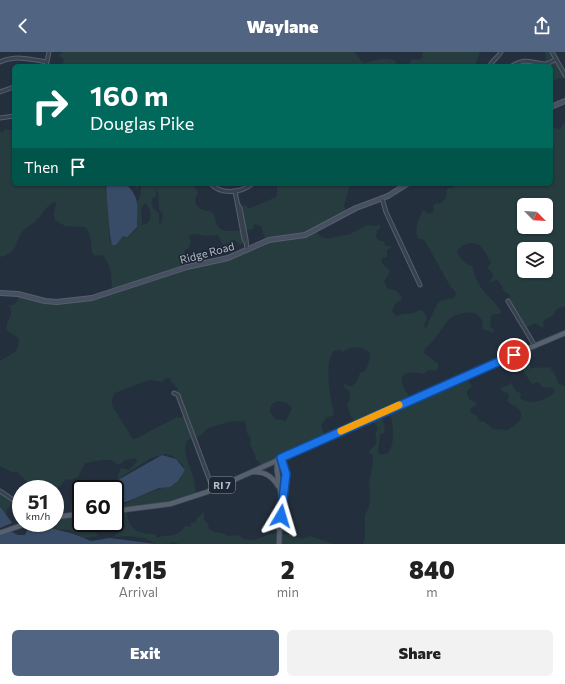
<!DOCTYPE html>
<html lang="en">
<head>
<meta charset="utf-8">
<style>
	:root { --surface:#fff; --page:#f2f2f2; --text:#222; --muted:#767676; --accent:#516482 }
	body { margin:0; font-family:Commissioner,sans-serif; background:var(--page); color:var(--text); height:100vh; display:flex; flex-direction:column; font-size:15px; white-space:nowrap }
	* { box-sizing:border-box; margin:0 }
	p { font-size:13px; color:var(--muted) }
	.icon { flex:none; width:22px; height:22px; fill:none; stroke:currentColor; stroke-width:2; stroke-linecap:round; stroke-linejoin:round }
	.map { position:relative; height:492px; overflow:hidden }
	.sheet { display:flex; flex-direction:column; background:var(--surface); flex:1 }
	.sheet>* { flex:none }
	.top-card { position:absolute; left:12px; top:12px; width:541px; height:122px; border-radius:6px; box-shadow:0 1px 3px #0004; background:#00695c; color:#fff; overflow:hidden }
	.needle { width:26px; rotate:114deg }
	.tools { position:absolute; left:517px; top:146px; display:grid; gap:8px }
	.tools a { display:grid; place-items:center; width:36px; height:36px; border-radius:6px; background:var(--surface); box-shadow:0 1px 3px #0004; font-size:20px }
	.speed { position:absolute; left:12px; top:428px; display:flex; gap:8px; font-size:20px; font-weight:700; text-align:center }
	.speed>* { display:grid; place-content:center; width:52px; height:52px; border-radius:50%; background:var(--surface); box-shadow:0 1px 3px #0004; line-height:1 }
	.speed small { font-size:10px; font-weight:400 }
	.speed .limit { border:2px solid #111; border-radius:6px; background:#fff; color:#111 }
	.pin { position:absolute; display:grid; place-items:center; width:34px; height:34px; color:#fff; margin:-17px; border:2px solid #fff; border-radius:50%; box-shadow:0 1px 4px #0007 }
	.me { position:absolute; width:44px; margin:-22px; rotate:7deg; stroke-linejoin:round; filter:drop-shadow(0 0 3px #0008) }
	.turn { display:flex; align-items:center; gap:14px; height:84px; padding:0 12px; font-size:18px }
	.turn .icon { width:52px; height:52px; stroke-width:2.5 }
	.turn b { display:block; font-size:28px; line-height:34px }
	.then { display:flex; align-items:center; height:38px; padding:0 12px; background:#0003; gap:8px; font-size:15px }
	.eta { display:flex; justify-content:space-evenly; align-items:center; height:68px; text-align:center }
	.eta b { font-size:24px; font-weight:800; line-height:28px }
	.primary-button { display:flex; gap:8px; margin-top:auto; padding:8px 12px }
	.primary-button a { flex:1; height:46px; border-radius:6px; background:var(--accent); color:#fff; font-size:16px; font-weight:800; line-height:46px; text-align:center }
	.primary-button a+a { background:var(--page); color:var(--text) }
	header { display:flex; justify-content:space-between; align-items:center; height:52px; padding:0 12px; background:var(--accent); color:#fff; font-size:18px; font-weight:800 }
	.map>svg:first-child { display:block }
	.green { fill:#263c3f; fill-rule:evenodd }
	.water { fill:#394c67 }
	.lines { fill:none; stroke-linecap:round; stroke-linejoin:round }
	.street-casing { stroke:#565f6c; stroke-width:5 }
	.secondary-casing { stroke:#565f6c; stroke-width:6 }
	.primary-casing { stroke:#414a57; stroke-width:6 }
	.street { stroke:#38414e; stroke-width:3 }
	.secondary { stroke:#465061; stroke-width:4 }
	.primary { stroke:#56606e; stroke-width:4.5 }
	.route-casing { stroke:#114b97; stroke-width:10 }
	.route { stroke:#1a73e8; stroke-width:7 }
	.slow { stroke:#f59e0b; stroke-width:7 }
	.labels { text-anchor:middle; stroke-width:3; stroke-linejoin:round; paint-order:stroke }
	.shield { fill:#1d2633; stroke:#878f9c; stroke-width:1 }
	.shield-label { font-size:10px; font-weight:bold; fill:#b4bcc9 }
	.street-label { font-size:11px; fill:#b4bcc9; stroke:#1d2633 }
</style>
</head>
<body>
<header><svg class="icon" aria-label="back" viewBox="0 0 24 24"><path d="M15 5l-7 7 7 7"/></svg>Waylane<svg class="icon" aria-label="share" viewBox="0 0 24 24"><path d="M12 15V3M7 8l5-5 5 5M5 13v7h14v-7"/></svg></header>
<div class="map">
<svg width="565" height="492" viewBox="0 0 565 492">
	<rect width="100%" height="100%" fill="#242f3e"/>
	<g class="green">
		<path d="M63 0H354L357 3 361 9 365 11C374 8 388 4 395 9L397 14H135L132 12H126C121 15 117 14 111 13L110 11 104 14H62L64 8 59 3Z"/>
		<polygon points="423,0 480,0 475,14 403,14 408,13 412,7 419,8 422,6"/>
		<polygon points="545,0 551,0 560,14 565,26 562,27 559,26 551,30 551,14 546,14"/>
		<path d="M565 70V254L559 256 555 259C554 267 547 264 543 270L544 274 542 276 535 271 525 276 509 249 510 243 502 238 503 235 497 228 488 231 493 225V222L487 215 490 213 491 210C488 206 485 200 482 196 475 187 462 191 457 200 459 205 467 214 473 214 473 228 484 240 493 249 496 251 498 256 501 259L500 262H493L491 264 490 274 494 278 492 281 489 279 483 277 482 268 476 261C467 260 456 261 449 267L433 289 424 298 425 302 438 312V316L435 319 428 318 424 322C417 320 399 318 402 330 403 336 408 342 410 348L466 324 472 335 467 339V343L470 348 474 349 477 353 471 356 470 358 471 361 477 364 479 369 485 370 493 377 507 378C523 370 528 359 509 351L507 348 509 345V342L504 340 500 336 509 333 511 330 515 338 521 342 520 346C528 354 550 348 555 339L553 336 542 335 538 330 532 332 523 319 520 317 513 303 527 298 529 304 527 305V308L531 316 550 315 556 324 558 331 565 335V492H363L365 486V463L369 455 370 441 369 432 373 410 372 402 368 400 375 393 377 388 375 383C380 374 376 373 370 366L355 372 350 362 347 353C350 347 353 339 345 337L344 331 348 334H352L357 329 360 321 365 319C369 313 369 308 370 301 363 294 350 294 343 300L341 298 334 299C323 311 331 347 334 363L326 366 321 373 325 386 261 414 259 409 256 408 255 403 250 392 251 386 247 381 246 372 243 369 228 370 206 377 202 383 188 388C180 397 191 417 194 427L195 428 194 429 195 434 196 443 184 447 127 459C128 478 138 482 156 482V486C169 481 175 488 185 474L191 475V471H195L197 466 204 460V467L208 472 209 477 214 480 222 481 228 484 238 483 244 487 255 488 270 482H287L302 487 310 484 333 492H179L173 490 169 492H156L145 486 128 484 114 485 121 477 119 458H115V452L122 453 129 450 135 446 168 434 180 427 184 415 181 411 171 403 164 402 151 406 118 427V423L121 416 129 418 137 409 136 406 125 408 120 412H117L112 408H102L85 411 78 425 70 428 66 427 59 435H55L53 437H33C29 430 22 426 17 420H12L0 414V309L16 299C23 284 16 285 6 278 7 275 7 273 7 271 10 264 14 260 8 253 16 254 18 249 19 242L45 249 78 248 113 238C111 232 112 228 111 221 111 217 106 207 103 203L95 204 92 201C91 192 92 183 85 175L65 174 55 168 54 162 56 151 54 150C45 155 42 163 35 170 31 173 26 175 22 180 13 193 20 198 1 205L0 204V80H3L5 77 7 78H14V132H105V136C107 146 110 155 110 165 111 173 106 186 112 192L123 183 129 182 137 177V151L141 141V135L140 133 137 136 128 132H191C195 135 197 137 198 142 193 148 195 153 201 157 205 160 209 157 213 161 215 164 215 167 216 170 219 182 233 179 242 178L238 155 244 154 245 152 248 156H251L276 145 277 141V132H350L344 154 347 160 316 177C322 194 336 182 348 183L368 173 376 174 380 172V176L377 179 376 185 379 189H384L385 193 392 195 387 198V205L383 206 381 209 385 215 390 218 388 224 384 229 388 237C395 237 399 240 402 246L401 248 396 251 392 259 396 264C406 260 409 264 420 258L423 259 427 265 424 274 426 276 437 252 442 248 454 246 456 242 455 239 450 234 425 189 423 187H418C414 176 418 169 423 158L428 162 433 160 434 158 433 154 436 151 440 152C444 148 446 147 447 141L446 140 448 136H453L455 132H510L513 135 519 132H551V75L560 77ZM156 138 158 140 159 157 163 163 160 173 159 171V161C154 157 151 156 152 147L156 145ZM145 151C151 156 152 164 148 171L141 173 142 171 141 156ZM524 153H546V175H524ZM255 172 261 174 266 189 217 209 189 214 188 206 185 204 184 199 189 195 191 190 189 185 192 182 208 184 218 183 223 193 234 188 236 189 239 193 245 191 243 179 253 177 254 173ZM524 197H546V219H524ZM168 326 171 327V330L173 331 178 337 176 342 186 363 180 366 177 365 135 387H133L114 357C111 351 111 347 115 341L146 329 150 328 163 330 165 327ZM279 349 287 351 292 356 286 369 275 367 270 360C270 354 272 350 279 349ZM389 358C393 370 396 391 388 401L380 403 378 400 380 382 384 381C386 373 383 369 380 362Z"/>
		<polygon points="0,438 16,448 7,457 6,465 0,458"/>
		<path d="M81 439V471H91L98 484 84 486 70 478 54 477 47 474H21L25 471H55V464L71 462C70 455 72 450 73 443Z"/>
	</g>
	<g class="water">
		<path d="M109 132H126C141 147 137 155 137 175L127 185 123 184 116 193H112L110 183 106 135Z"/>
		<polygon points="162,403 176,407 185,418 178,429 170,435 159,436 126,450 115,451 115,437 109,437 111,432"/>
		<polygon points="0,456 1,456 12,471 0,476"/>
		<polygon points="50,476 74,482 91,489 110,486 156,492 0,492 0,484 10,479 18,483 25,483 28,477"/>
	</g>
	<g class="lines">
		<defs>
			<g id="street">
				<polyline points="552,0 565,23"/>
				<path d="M0 10C16 3 30 7 47 10"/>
				<polyline points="46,14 49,0"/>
				<path d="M490 14C492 8 498 6 501 0"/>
				<path d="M512 14C527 5 530 11 544 12 548 12 553 9 556 7"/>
				<polyline points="0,40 14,35"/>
				<polyline points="0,66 14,64"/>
				<path d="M211 132C221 143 241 141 252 132"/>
				<polyline points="235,139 244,187 245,189"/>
				<polyline points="382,146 386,160 420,233"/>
				<polyline points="238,153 240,156 246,187 247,198"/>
				<polyline points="508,249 535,294"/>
				<polyline points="174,341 178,343 179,346 213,437"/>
				<polyline points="0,439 21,453"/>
			</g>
			<g id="secondary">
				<polyline points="551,55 565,49"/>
				<polyline points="0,241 18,242 45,249 57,250 92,246 187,215 228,206 269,188 305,183 356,156 388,144 407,132"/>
			</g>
			<g id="primary">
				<polyline points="281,406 286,422 283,445"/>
				<polyline points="277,408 277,419 281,443 279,492"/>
				<path d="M253 420C264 419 273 425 278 434"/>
				<polyline points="115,459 170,452 207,440 487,314 565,281"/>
				<polyline points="55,465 81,462"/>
				<polyline points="0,481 28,471"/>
			</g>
		</defs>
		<use href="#street" class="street-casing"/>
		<use href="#secondary" class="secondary-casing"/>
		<use href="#primary" class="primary-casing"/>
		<use href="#street" class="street"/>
		<use href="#secondary" class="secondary"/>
		<use href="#primary" class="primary"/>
	</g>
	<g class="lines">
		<defs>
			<polyline id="route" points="281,464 286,422 281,406 514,303"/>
		</defs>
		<use href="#route" class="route-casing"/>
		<use href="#route" class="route"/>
		<polyline class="slow" points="341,379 399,353"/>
	</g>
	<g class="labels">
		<rect class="shield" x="209" y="425" width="26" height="16" rx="3"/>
		<g class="shield-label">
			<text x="222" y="437">RI 7</text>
		</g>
		<g class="street-label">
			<text transform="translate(207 201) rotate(-15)" y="4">Ridge Road</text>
		</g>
	</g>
</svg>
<div class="tools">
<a><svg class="needle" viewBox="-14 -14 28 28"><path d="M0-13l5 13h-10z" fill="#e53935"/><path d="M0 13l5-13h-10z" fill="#767676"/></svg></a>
<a><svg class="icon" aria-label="layers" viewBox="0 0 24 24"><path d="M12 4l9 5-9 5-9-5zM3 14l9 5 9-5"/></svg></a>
</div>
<div class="speed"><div>51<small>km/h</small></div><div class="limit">60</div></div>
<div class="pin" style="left:514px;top:303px;background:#d93025"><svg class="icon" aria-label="arrive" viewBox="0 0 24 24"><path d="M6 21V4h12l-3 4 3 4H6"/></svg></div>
<svg class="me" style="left:281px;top:464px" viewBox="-20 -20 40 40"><path d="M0-17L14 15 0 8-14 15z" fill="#1a73e8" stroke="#fff" stroke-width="4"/></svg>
<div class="top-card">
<div class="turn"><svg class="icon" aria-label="right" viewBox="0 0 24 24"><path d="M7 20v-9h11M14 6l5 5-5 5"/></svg><div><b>160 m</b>Douglas Pike</div></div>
<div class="then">Then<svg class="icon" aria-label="arrive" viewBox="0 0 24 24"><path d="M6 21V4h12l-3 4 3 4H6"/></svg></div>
</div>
</div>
<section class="sheet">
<div class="eta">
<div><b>17:15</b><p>Arrival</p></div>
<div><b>2</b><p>min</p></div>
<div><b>840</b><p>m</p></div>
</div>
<div class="primary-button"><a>Exit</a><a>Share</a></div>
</section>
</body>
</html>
